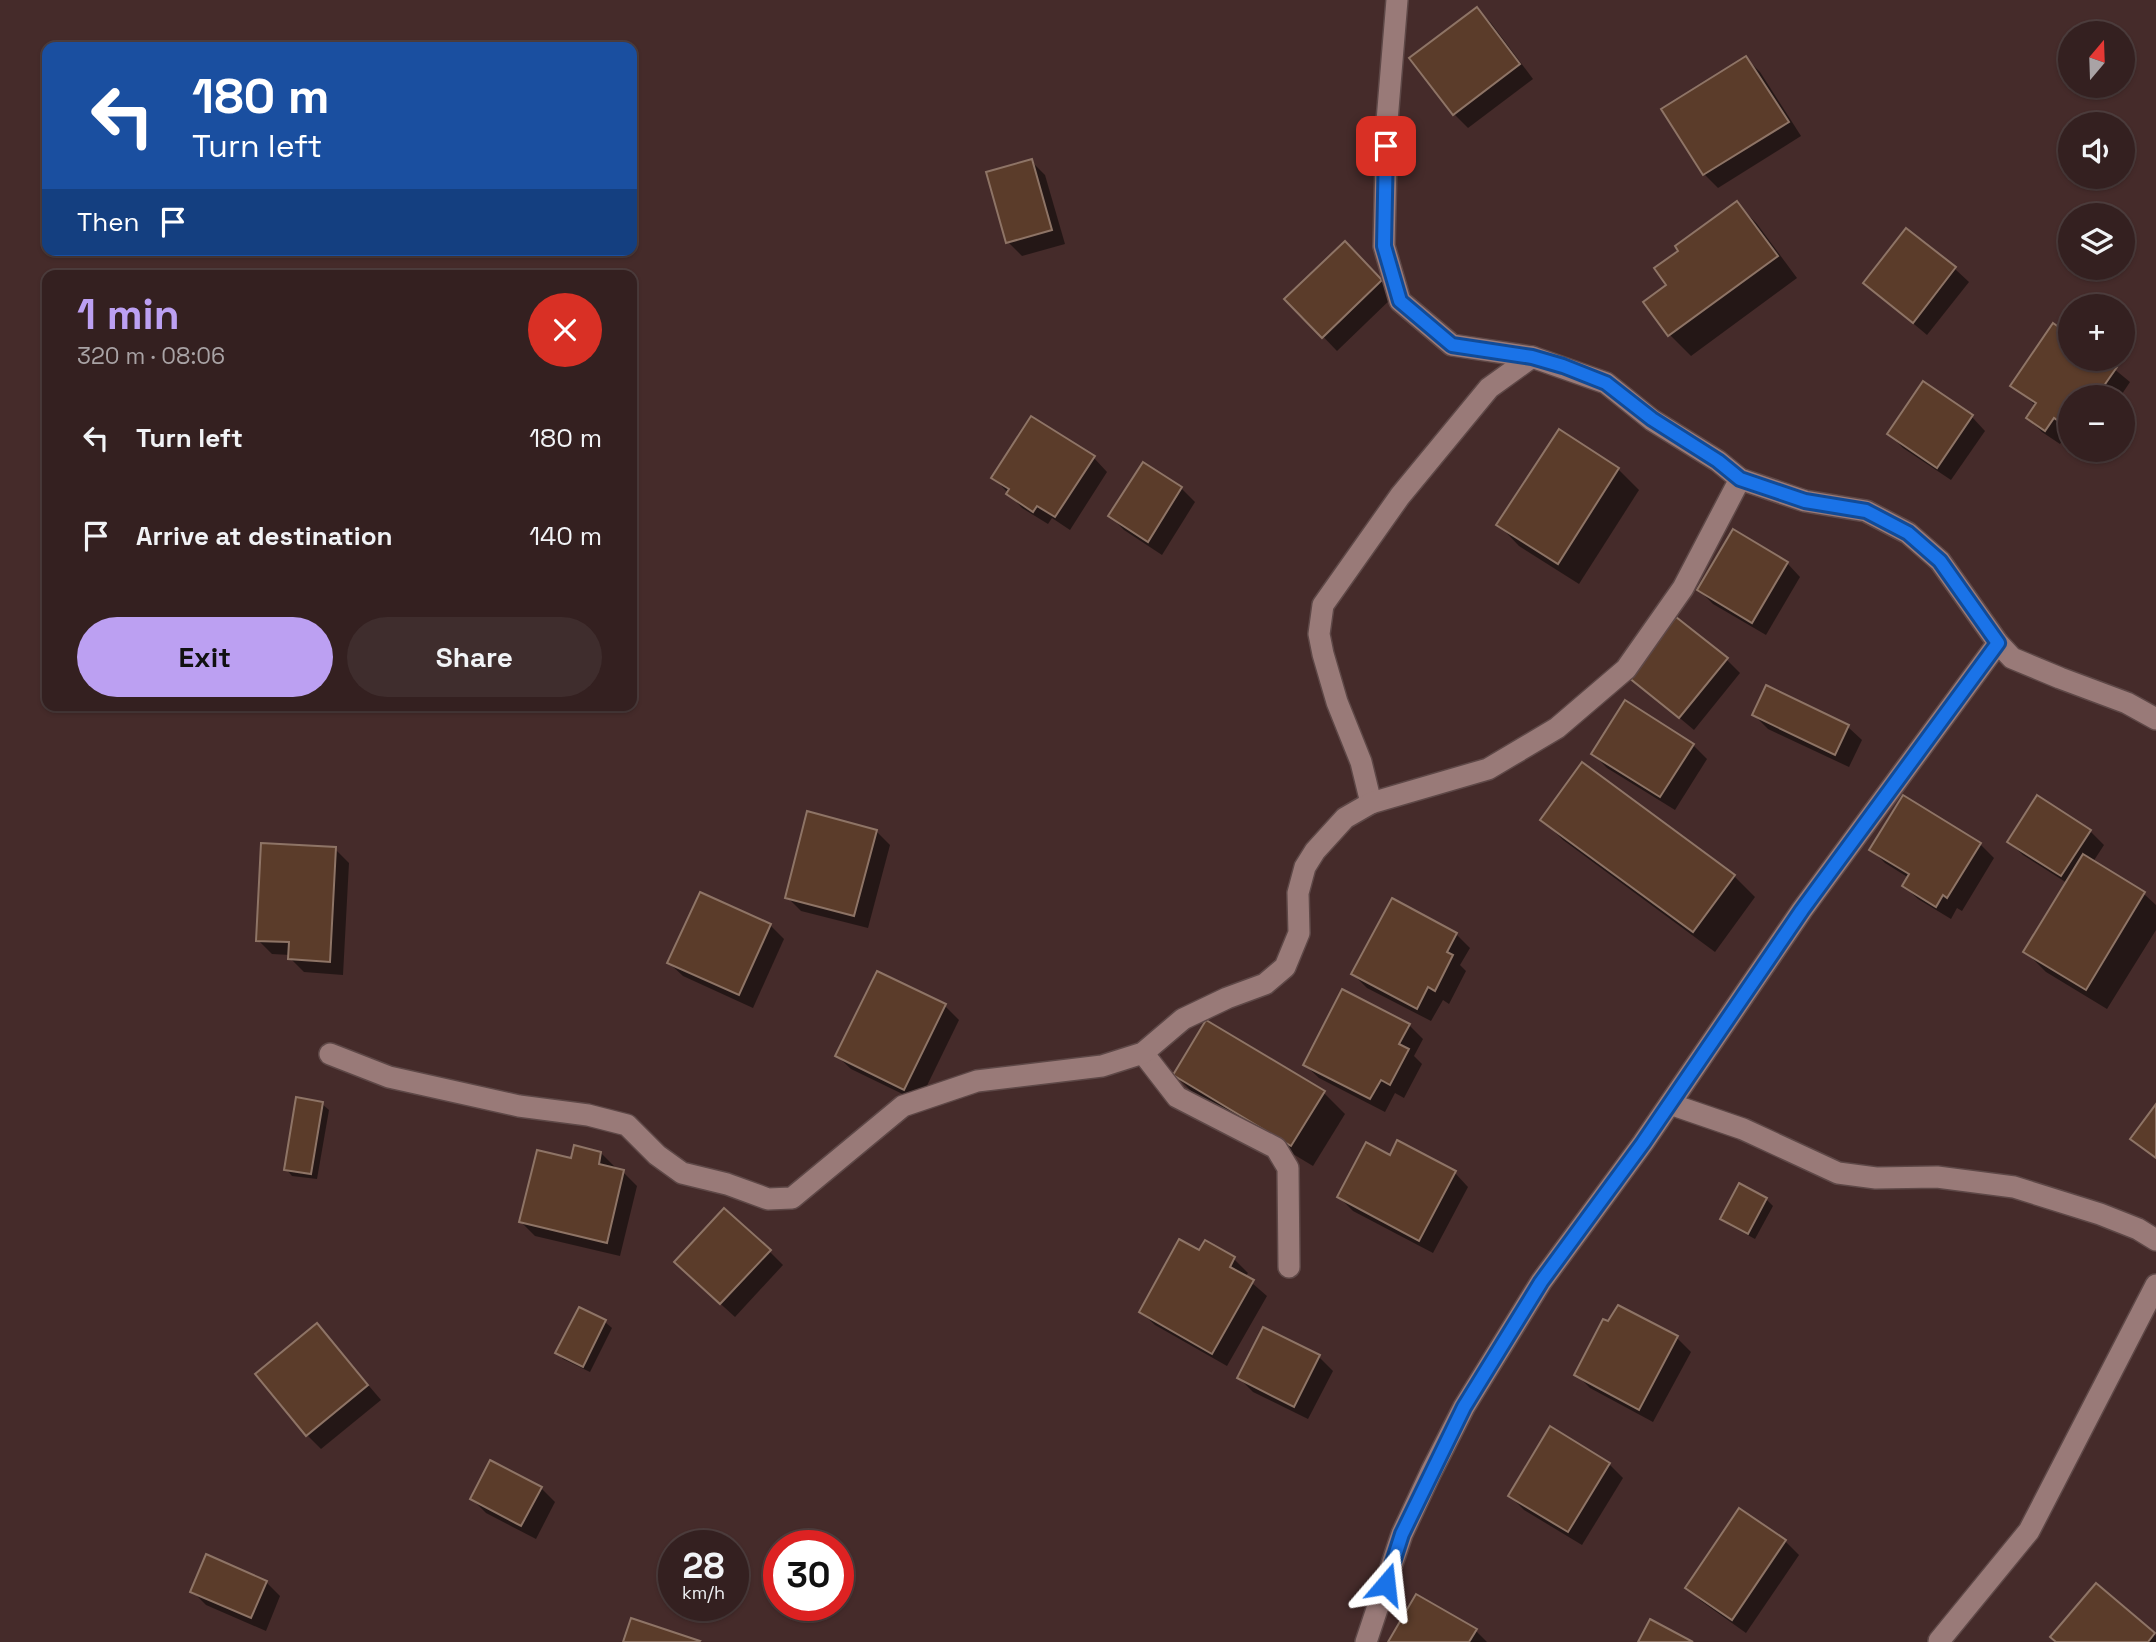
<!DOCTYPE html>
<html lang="en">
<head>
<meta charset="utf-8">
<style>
	:root { --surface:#342020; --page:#3f2d2d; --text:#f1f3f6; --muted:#a9a3a5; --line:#4e3e3e; --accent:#bca0f2 }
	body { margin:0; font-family:"Space Grotesk",sans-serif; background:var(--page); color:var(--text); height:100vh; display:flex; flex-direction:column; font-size:26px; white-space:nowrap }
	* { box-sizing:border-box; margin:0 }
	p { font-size:23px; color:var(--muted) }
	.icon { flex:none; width:38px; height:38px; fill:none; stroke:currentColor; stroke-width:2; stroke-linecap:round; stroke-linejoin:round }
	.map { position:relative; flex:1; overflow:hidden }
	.sheet { position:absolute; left:42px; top:270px; width:595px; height:441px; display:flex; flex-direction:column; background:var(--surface); border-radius:14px; box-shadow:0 2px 5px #0004,0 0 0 2px var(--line) }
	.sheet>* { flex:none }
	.top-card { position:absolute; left:42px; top:42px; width:595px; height:214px; border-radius:14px; box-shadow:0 2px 5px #0004,0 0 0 2px var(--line); background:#1a4fa0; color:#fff; overflow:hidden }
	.needle { width:46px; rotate:19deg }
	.buttons { position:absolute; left:2058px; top:21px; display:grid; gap:14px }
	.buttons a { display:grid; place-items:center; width:77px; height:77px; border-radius:50%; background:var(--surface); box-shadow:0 2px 5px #0004,0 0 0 2px var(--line); font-size:35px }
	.speed { position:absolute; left:658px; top:1530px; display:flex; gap:14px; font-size:35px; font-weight:700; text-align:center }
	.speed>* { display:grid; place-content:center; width:91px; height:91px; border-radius:50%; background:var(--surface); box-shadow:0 2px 5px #0004,0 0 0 2px var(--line); line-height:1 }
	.speed small { font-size:18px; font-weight:400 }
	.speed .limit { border:10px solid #d22; background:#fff; color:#111 }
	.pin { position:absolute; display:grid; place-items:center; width:60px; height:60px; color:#fff; margin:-30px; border-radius:14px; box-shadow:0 4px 10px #0006 }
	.me { position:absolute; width:77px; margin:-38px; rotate:17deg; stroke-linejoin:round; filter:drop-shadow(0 0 5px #0008) }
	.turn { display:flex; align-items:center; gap:24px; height:147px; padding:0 35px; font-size:32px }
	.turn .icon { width:91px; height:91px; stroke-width:2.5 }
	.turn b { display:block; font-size:49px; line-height:60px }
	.then { display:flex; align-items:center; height:66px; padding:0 35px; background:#0003; gap:14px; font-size:26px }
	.round { display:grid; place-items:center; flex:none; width:74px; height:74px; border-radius:37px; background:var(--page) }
	.head { display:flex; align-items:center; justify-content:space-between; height:119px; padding:0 35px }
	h1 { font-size:42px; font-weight:800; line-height:52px; color:var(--accent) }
	.cta { display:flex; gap:14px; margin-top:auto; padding:14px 35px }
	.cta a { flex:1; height:80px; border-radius:42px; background:var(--accent); color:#111; font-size:28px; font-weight:800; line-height:80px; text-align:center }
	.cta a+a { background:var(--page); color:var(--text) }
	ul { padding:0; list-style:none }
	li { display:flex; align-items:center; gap:21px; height:98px; padding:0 35px }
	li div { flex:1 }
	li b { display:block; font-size:26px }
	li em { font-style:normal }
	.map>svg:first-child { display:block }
	.shadow { fill:#0007 }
	.building { fill:#5b3c2a; stroke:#8e7466; stroke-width:2 }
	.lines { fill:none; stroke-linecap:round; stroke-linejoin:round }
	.minor-casing { stroke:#5e4847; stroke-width:24 }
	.minor { stroke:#997a78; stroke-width:21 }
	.route-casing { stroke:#114b97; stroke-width:18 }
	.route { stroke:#1a73e8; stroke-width:12 }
</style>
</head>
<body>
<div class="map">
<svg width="2156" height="1642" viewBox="0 0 2156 1642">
	<rect width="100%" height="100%" fill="#452b2a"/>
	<g class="shadow">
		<polygon points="1477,9 1491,23 1533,79 1468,128 1454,114"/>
		<polygon points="1746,58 1760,72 1801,136 1718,188 1704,174"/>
		<polygon points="1031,161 1045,175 1065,244 1022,256 1008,242"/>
		<polygon points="1737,203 1757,224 1797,278 1691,356 1670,335 1646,302 1669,286"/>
		<polygon points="1906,231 1955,269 1969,282 1927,335 1865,283"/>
		<polygon points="1345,244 1395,295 1337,351 1287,299"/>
		<polygon points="2054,326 2070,337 2070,359 2102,359 2130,382 2120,397 2070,397 2070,432 2069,431 2060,444 2042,432 2028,418 2036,406 2012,385"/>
		<polygon points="1972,417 1985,431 1951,480 1903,448 1889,434"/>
		<polygon points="1094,458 1107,472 1070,530 1052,518 1048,524 1022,508 994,478"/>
		<polygon points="1618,469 1639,490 1579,584 1519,546 1499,525"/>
		<polygon points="1181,488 1195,502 1162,555 1124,530 1110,516"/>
		<polygon points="1787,563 1800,577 1766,635 1713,604 1699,590"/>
		<polygon points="1726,659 1740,673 1694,730 1630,676"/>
		<polygon points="1754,715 1848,727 1862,740 1849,767 1768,729"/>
		<polygon points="1693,745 1707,759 1675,810 1607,768 1593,754"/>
		<polygon points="1542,819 1734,876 1755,897 1715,952 1563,840"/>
		<polygon points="876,831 890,845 868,928 801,911 787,897"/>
		<polygon points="2090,831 2104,845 2093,862 2144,894 2156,905 2156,930 2107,1009 2046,972 2025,951 2067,883 2023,855 2009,842"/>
		<polygon points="1980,844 1994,858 1962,911 1957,908 1951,919 1918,899 1904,886 1909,878 1885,863 1871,849"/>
		<polygon points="335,849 349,863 343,975 304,972 290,958 290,955 272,954 258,940"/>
		<polygon points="770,925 784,939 753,1008 683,976 669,963"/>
		<polygon points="1456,934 1470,948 1460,965 1466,971 1449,1004 1443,1000 1431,1021 1367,988 1353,974"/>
		<polygon points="878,973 945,1006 959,1020 919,1102 851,1069 837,1056"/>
		<polygon points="1207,1022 1324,1093 1345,1114 1313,1166 1196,1096 1175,1075"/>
		<polygon points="1409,1025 1423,1039 1414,1056 1422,1064 1404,1098 1395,1093 1385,1112 1319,1078 1305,1065"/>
		<polygon points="322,1104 329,1110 317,1179 292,1176 286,1169"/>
		<polygon points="601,1153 615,1167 614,1169 623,1172 637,1186 620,1256 535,1236 521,1222 572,1160"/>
		<polygon points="1390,1157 1455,1173 1468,1187 1433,1253 1353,1211 1339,1197"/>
		<polygon points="1766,1199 1773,1206 1755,1239 1729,1225 1722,1219"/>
		<polygon points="769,1251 783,1265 735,1317 690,1276"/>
		<polygon points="1200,1253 1234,1259 1248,1273 1245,1277 1267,1296 1227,1366 1155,1325 1141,1312"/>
		<polygon points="580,1309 605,1322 612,1328 590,1372 563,1359 557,1353"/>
		<polygon points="317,1325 381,1400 321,1449 307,1435"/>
		<polygon points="1677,1338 1691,1352 1653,1422 1590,1388 1576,1374"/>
		<polygon points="1319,1357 1333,1371 1308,1419 1253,1392 1239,1378"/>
		<polygon points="1609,1464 1623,1478 1582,1545 1524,1510 1510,1496"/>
		<polygon points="541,1488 555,1502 536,1539 486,1513 472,1499"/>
		<polygon points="1785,1541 1799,1555 1746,1633 1701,1601 1687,1588"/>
		<polygon points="266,1582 280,1596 266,1631 206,1605 192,1591"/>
		<polygon points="2096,1585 2156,1636 2156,1642 2058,1642"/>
		<polygon points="1476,1631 1487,1642 1390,1642"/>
	</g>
	<g class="building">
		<polygon points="1477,7 1520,64 1453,115 1409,58"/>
		<polygon points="1746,56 1789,122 1703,175 1661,109"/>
		<polygon points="1032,159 1052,230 1006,243 986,172"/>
		<polygon points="1737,201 1778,256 1668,336 1643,302 1666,285 1654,268 1678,251 1675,246"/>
		<polygon points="1906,228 1956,267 1913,323 1863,283"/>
		<polygon points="1345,241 1382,280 1322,338 1284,299"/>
		<polygon points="2053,323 2070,335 2070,359 2105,359 2117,367 2096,397 2070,397 2070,429 2054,418 2045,431 2026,418 2036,403 2010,386"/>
		<polygon points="1923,381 1973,415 1937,468 1887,434"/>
		<polygon points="1031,416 1095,456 1055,517 1037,506 1033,512 1006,494 1009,489 991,478"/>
		<polygon points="1559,429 1619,468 1558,564 1496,525"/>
		<polygon points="1143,462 1182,487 1148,542 1108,516"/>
		<polygon points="1733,529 1788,562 1752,623 1697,590"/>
		<polygon points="1676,617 1728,658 1679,718 1628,677"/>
		<polygon points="1766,685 1849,725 1835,755 1752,715"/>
		<polygon points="1625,700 1694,744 1660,797 1591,754"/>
		<polygon points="1582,762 1735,875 1693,932 1540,820"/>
		<polygon points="1903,795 1981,843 1947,898 1943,895 1936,907 1902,886 1909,874 1869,850"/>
		<polygon points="2037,795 2091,830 2061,876 2007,842"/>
		<polygon points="807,811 877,830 854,916 785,898"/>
		<polygon points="261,843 336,847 330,962 288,959 289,942 256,941"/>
		<polygon points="2083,854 2145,892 2086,990 2023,952"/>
		<polygon points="700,892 771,924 739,995 667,963"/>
		<polygon points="1392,898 1457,933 1447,952 1453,955 1435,991 1428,987 1417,1009 1351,974"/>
		<polygon points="877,971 946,1004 904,1090 835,1056"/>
		<polygon points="1342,989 1410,1024 1399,1044 1409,1049 1390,1085 1381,1080 1370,1099 1303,1065"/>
		<polygon points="1206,1020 1325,1091 1291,1146 1173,1075"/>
		<polygon points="296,1097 323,1102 311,1174 284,1170"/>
		<polygon points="2156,1104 2156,1158 2130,1139"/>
		<polygon points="1397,1140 1456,1171 1419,1241 1337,1197 1366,1142 1390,1155"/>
		<polygon points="574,1145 601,1152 599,1164 624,1170 607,1243 519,1222 537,1150 571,1158"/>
		<polygon points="1739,1183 1767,1198 1748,1234 1720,1219"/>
		<polygon points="724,1208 771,1250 720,1304 674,1262"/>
		<polygon points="1179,1239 1199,1250 1205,1240 1235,1257 1230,1267 1254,1280 1212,1354 1139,1312"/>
		<polygon points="1618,1305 1678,1336 1639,1410 1574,1375 1603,1319 1608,1321"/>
		<polygon points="579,1307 606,1320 583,1367 555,1353"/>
		<polygon points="317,1323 368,1385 306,1436 255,1374"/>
		<polygon points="1263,1327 1320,1355 1294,1407 1237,1378"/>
		<polygon points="1550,1426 1610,1463 1568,1532 1508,1496"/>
		<polygon points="490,1460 542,1487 521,1526 470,1499"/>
		<polygon points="1739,1508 1786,1540 1732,1620 1685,1588"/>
		<polygon points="206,1554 267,1581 251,1618 190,1592"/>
		<polygon points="2096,1583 2155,1633 2148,1642 2056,1642 2050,1637"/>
		<polygon points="1416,1594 1477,1629 1469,1642 1388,1642"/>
		<polygon points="631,1618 700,1641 699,1642 623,1642"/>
		<polygon points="1650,1619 1693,1642 1638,1642"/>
	</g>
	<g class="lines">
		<defs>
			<g id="minor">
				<polyline points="1397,0 1387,121 1384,246 1400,301 1452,345 1532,357 1606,383 1652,420 1718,461 1740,479 1805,501 1866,511 1908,533 1940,561 1998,643 2012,658 2060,678 2127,703 2156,719"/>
				<polyline points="1371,803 1361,762 1337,702 1323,654 1319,634 1323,605 1400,496 1489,388 1532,357"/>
				<polyline points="1143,1053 1177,1097 1276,1148 1288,1168 1289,1267"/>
				<polyline points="330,1054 389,1077 519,1106 588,1115 627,1125 657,1155 682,1173 727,1184 768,1199 792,1198 903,1106 977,1081 1102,1066 1143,1053 1183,1019 1227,998 1265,984 1285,967 1299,933 1298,893 1305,867 1315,851 1345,818 1371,803 1488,769 1557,728 1626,669 1683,588 1740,479"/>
				<polyline points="1670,1104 1743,1129 1838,1173 1876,1178 1937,1177 2014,1187 2100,1214 2138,1229 2156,1240"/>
				<polyline points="1939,1641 2029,1531 2156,1285"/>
				<polyline points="1366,1642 1402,1534 1431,1472 1464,1407 1541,1282 1643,1143 1802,910 1998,643"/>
			</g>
		</defs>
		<use href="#minor" class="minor-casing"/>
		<use href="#minor" class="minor"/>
	</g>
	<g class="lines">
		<defs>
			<polyline id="route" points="1386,1584 1402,1534 1464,1407 1541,1282 1643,1143 1802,910 1998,643 1940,561 1908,533 1866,511 1805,501 1740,479 1718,461 1652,419 1606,383 1563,366 1532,357 1452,345 1400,301 1384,246 1386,146"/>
		</defs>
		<use href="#route" class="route-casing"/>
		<use href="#route" class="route"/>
	</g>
</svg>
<div class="buttons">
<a><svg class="needle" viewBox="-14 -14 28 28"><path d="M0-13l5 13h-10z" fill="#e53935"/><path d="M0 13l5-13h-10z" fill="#a9a3a5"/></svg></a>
<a><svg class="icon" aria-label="sound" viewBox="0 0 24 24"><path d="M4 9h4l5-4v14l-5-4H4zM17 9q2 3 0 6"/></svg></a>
<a><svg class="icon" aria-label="layers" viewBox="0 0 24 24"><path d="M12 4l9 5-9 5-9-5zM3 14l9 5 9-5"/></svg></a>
<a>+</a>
<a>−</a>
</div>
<div class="speed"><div>28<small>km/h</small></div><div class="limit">30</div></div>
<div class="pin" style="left:1386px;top:146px;background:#d93025"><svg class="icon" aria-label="arrive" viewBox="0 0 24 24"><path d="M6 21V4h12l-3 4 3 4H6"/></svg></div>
<svg class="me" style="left:1386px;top:1584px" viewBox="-20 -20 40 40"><path d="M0-17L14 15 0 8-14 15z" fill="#1a73e8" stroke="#fff" stroke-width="4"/></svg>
<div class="top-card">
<div class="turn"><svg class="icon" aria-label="left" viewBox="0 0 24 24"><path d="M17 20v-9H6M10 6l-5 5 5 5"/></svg><div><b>180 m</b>Turn left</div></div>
<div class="then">Then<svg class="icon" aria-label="arrive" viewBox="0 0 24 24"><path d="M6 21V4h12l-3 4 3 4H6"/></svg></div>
</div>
<section class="sheet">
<div class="head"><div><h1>1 min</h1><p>320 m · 08:06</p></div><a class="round" style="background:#d93025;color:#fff"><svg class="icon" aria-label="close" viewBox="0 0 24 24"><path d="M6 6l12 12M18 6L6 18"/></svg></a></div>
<ul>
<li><svg class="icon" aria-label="left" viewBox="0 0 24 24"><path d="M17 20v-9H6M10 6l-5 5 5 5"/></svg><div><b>Turn left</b></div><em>180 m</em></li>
<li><svg class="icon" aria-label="arrive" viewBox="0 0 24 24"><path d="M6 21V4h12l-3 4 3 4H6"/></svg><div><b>Arrive at destination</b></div><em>140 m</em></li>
</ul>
<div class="cta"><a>Exit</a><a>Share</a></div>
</section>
</div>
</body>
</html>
